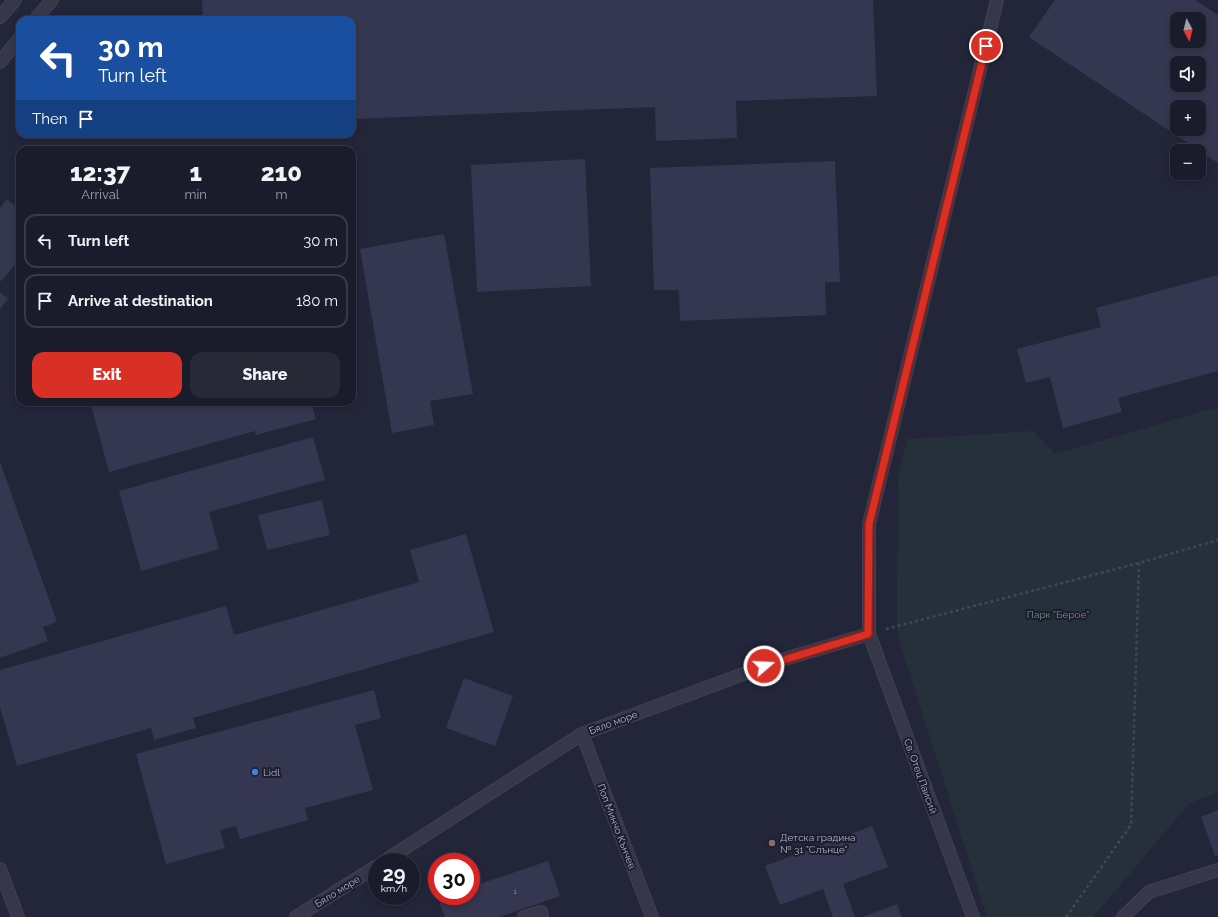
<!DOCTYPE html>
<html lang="en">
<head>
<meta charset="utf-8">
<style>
	:root { --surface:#1a1c2b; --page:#272937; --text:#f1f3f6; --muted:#9fa1a9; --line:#383a47; --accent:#d93025 }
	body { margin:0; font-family:Raleway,sans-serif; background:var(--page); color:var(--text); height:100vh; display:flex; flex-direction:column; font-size:15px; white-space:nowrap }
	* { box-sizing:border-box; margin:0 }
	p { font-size:13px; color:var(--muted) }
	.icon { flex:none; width:22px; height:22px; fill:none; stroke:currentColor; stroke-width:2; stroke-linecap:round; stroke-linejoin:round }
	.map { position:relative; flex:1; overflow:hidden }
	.drawer { position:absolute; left:16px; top:146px; width:340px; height:260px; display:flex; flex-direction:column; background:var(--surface); border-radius:12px; box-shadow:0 2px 6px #0003,0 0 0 1px var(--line) }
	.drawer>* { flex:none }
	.banner { position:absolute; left:16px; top:16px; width:340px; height:122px; border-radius:12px; box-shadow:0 2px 6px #0003,0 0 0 1px var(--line); background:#1a4fa0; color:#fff; overflow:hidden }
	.needle { width:26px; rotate:173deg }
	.tools { position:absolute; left:1170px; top:12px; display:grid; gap:8px }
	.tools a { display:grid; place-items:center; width:36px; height:36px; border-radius:8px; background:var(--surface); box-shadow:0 2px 6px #0003,0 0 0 1px var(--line); font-size:20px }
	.speed { position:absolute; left:368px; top:853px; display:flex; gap:8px; font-size:20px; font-weight:700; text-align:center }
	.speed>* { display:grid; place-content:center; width:52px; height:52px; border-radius:50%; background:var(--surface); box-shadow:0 2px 6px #0003,0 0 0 1px var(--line); line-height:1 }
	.speed small { font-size:10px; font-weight:400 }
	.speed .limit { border:6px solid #d22; background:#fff; color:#111 }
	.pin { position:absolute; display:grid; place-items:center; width:34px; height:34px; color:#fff; margin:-17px; border:2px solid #fff; border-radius:50%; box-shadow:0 1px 4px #0007 }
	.me { position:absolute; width:44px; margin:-22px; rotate:71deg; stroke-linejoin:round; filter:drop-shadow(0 0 3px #0008) }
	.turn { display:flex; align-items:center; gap:14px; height:84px; padding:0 16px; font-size:18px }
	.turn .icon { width:52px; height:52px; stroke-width:2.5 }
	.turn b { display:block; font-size:28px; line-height:34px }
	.then { display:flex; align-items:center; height:38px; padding:0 16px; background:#0003; gap:8px; font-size:15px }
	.eta { display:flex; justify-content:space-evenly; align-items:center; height:68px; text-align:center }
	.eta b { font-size:24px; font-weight:800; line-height:28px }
	.primary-button { display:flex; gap:8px; margin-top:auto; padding:8px 16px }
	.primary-button a { flex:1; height:46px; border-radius:12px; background:var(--accent); color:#fff; font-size:16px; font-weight:800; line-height:46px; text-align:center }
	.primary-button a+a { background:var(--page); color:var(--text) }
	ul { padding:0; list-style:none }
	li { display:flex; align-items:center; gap:12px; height:54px; margin:0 8px 6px; padding:0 8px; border:2px solid var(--line); border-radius:12px }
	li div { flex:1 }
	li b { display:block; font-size:15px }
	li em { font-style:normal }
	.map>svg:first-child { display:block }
	.green { fill:#25303a }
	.building { fill:#353750; fill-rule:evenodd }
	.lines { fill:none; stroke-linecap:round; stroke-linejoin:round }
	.minor-casing { stroke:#404152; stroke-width:14 }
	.path { stroke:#3d4a52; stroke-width:2.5; stroke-dasharray:3 3; stroke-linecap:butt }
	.minor { stroke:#363849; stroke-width:12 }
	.route-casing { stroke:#8d1f18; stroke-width:10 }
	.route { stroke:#d93025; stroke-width:7 }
	.shop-dot { fill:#3f7fe0; stroke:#1c1d2e; stroke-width:1.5 }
	.education-dot { fill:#8d6e63; stroke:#1c1d2e; stroke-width:1.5 }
	.labels { text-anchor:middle; stroke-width:4; stroke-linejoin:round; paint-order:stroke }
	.number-label { font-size:8px; fill:#9091a6 }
	.park-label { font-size:10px; fill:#699582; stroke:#1c1d2e }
	.street-label { font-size:10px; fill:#b1b2c5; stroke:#1c1d2e }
	.poi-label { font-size:10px; fill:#b1b2c5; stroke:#1c1d2e; text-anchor:start }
</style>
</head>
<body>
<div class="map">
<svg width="1218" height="917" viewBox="0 0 1218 917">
	<rect width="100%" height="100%" fill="#232539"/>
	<polygon class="green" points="1218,407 1218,792 1190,803 1093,917 987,917 897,634 898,477 907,439 1032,431 1055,454"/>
	<g class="building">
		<polygon points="202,0 873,0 877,96 736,101 737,138 656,141 655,107 352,119 352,20 203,20"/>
		<path d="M1055 0H1195L1218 15V163L1029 37ZM1177 19H1199V41H1177ZM1177 63H1199V85H1177ZM1177 107H1199V129H1177Z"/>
		<polygon points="585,159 591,286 477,292 471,165"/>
		<polygon points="835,161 840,282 825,282 826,315 680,321 679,290 654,290 650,168"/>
		<polygon points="7,199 20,210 20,259 0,282 0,208"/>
		<polygon points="444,234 473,394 430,401 434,425 392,433 360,249"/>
		<polygon points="1218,275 1218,371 1118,398 1122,412 1063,428 1050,377 1026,383 1017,349 1101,327 1096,308"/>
		<polygon points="0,292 8,299 0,309"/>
		<polygon points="103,402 311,402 316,419 256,435 255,431 109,472 91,405"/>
		<polygon points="313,437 325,480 209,512 219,549 141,571 119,491"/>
		<polygon points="0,462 57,622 43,627 48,641 0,658"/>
		<polygon points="322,500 330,535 267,550 258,515"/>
		<polygon points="466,534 494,632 193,718 196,728 154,740 151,728 17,766 0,707 0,670 226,606 234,635 419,582 410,550"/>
		<polygon points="464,678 513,696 495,746 446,728"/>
		<polygon points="374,690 381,718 355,725 373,790 305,808 308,820 240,839 236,826 220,830 225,848 166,864 136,754"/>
		<polygon points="1218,810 1218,855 1215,856 1201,817"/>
		<polygon points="872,826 888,867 843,884 855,917 833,917 823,889 780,905 765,866"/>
		<polygon points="548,861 560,896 499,917 445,917 438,898 443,896 471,896 471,887"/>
		<polygon points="897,904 902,917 862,917"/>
	</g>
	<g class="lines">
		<defs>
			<g id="minor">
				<polyline points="0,17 15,0"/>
				<polyline points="35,20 52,0"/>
				<polyline points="0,62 20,38"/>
				<polyline points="582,734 652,917"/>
				<polyline points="383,862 582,734 778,661 869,634"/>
				<polyline points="0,869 18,917"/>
				<polyline points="296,917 377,866"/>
				<polyline points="524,917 541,912 542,917"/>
				<polyline points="973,917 869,634 869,524 997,0"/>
				<polyline points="1123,917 1149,892 1218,870"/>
			</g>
		</defs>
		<use href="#minor" class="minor-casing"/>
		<g class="path">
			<polyline points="886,629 1139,563 1218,540"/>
			<polyline points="1066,917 1131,825 1139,563"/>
		</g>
		<use href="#minor" class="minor"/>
	</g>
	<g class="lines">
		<defs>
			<polyline id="route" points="764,666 868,634 869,524 986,46"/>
		</defs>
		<use href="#route" class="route-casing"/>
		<use href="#route" class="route"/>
	</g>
	<circle class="shop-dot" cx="255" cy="772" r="4"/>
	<circle class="education-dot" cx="772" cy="843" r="4"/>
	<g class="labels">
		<g class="number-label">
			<text x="515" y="894">1</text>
		</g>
		<g class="park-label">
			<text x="1058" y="618">Парк "Берое"</text>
		</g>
		<g class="street-label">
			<text transform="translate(613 722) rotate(-20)" y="4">Бяло море</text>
			<text transform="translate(921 776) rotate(70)" y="4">Св. Отец Паисий</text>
			<text transform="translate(617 826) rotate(69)" y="4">Поп Минчо Кънчев</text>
			<text transform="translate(337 891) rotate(-32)" y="4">Бяло море</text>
		</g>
		<g class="poi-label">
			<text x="263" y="776">Lidl</text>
			<text x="780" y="841">Детска градина<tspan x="780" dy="12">№ 31 "Слънце"</tspan></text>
		</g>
	</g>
</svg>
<div class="tools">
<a><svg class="needle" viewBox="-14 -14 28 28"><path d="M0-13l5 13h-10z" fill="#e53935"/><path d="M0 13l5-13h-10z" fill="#9fa1a9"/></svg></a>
<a><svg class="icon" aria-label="sound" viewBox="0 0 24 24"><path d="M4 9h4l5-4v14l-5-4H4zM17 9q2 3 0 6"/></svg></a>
<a>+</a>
<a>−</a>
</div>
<div class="speed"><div>29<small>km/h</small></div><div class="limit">30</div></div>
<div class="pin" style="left:986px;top:46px;background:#d93025"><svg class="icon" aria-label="arrive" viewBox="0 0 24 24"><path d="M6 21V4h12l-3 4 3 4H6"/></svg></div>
<svg class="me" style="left:764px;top:666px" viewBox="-20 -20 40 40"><circle r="17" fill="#d93025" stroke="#fff" stroke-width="3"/><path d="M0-11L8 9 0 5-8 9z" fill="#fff"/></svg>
<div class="banner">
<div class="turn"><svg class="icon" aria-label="left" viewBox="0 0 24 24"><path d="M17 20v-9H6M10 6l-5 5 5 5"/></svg><div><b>30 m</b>Turn left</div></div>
<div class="then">Then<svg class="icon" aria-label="arrive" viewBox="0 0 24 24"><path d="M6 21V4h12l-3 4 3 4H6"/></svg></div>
</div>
<section class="drawer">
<div class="eta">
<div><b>12:37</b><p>Arrival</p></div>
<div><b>1</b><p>min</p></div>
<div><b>210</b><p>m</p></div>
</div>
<ul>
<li><svg class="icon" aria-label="left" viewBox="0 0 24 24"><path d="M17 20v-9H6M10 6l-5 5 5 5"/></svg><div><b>Turn left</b></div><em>30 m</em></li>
<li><svg class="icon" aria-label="arrive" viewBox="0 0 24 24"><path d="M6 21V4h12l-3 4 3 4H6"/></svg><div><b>Arrive at destination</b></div><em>180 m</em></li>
</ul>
<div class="primary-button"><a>Exit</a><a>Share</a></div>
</section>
</div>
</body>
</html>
